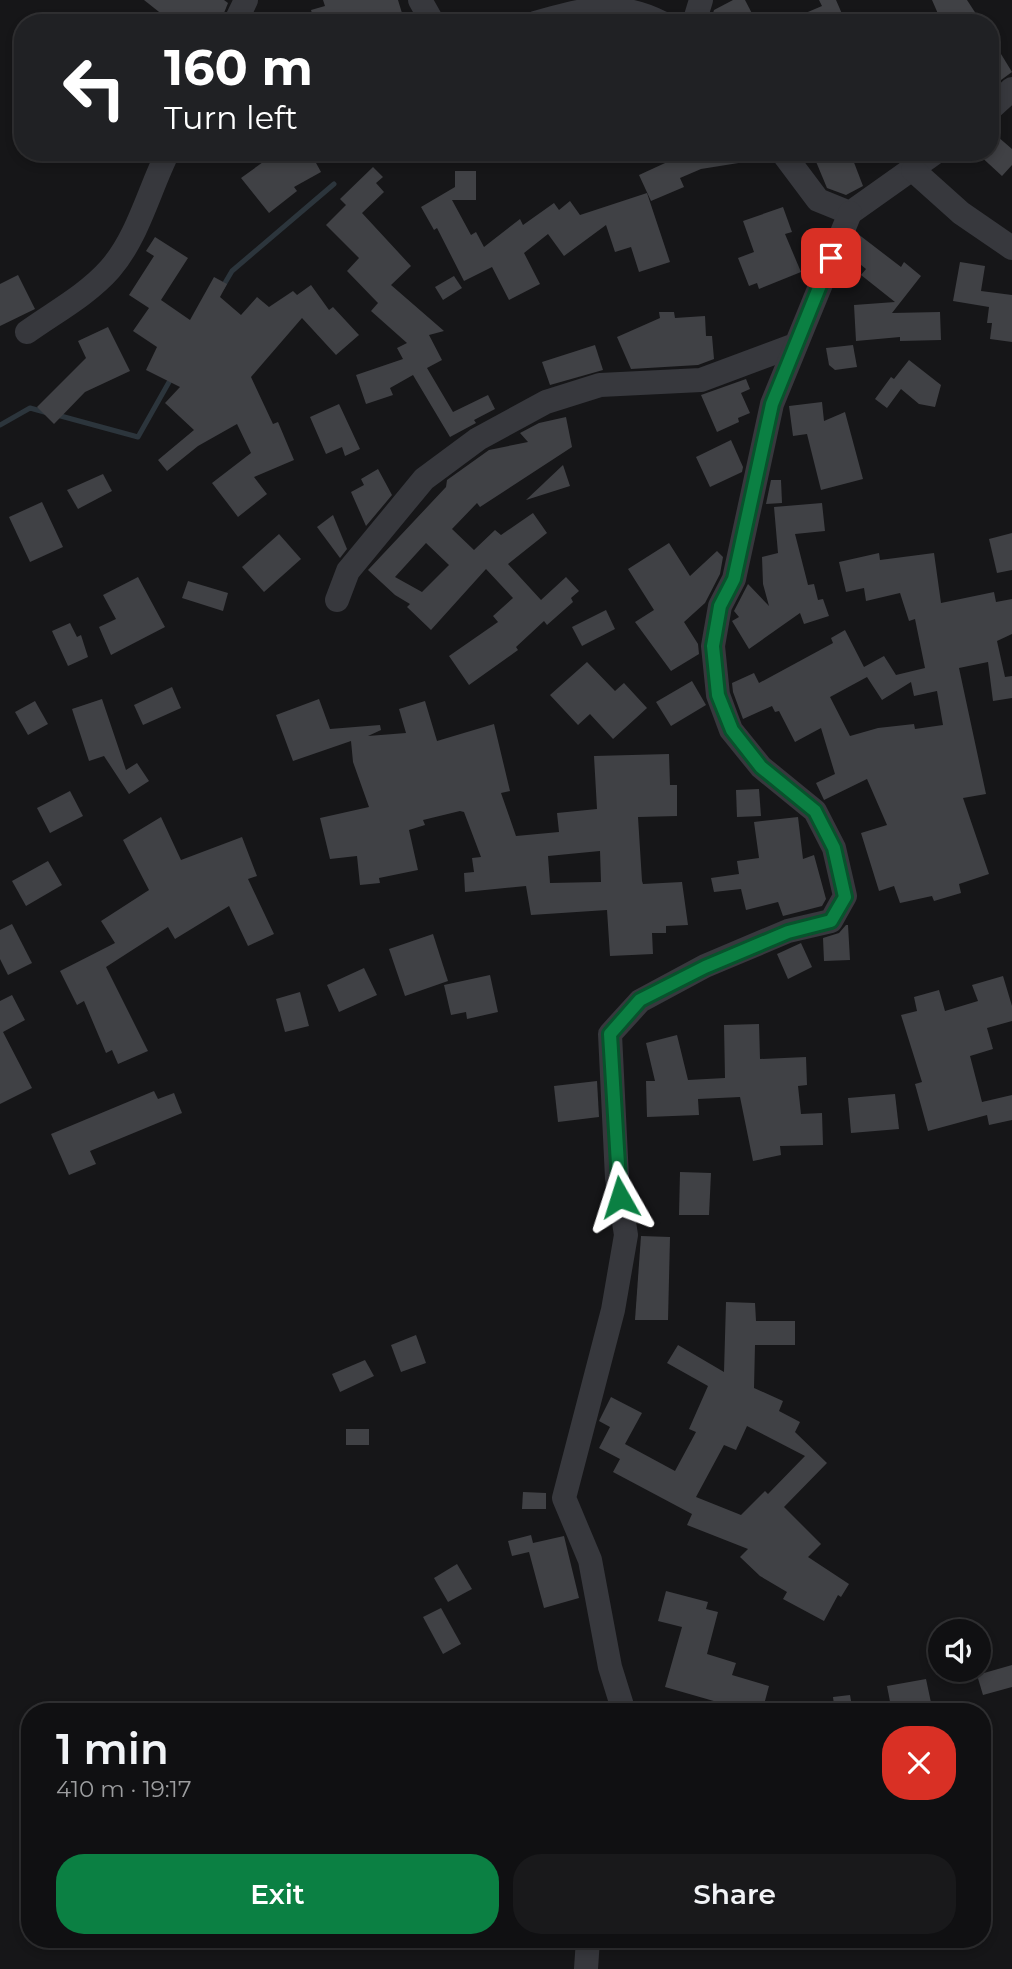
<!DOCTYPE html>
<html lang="en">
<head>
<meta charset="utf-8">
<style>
	:root { --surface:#101012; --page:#19191b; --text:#f1f3f6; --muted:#9c9d9f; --line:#303032; --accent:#0b8043 }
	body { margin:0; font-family:Montserrat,sans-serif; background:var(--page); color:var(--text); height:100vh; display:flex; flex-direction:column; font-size:26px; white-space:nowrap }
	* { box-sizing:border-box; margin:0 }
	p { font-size:23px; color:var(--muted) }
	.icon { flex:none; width:38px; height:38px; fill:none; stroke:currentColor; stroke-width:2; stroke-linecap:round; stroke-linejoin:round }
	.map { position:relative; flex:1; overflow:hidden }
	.drawer { position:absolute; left:21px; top:1703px; width:970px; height:245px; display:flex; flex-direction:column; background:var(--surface); border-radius:28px; box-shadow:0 4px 10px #0003,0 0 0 2px var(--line) }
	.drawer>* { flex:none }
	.banner { position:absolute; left:14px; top:14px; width:985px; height:147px; border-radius:28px; box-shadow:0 4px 10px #0003,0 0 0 2px var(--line); background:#202124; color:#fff; overflow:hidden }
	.fabs { position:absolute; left:928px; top:1619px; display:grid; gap:14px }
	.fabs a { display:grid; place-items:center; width:63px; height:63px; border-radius:50%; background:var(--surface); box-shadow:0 4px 10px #0003,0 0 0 2px var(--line); font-size:35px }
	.pin { position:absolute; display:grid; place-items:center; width:60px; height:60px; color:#fff; margin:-30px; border-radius:14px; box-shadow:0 4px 10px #0006 }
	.me { position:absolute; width:77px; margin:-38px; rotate:354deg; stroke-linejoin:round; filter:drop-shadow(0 0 5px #0008) }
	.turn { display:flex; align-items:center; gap:24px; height:147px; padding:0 35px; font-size:32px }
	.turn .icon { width:91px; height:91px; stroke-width:2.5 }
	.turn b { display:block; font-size:49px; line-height:60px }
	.round { display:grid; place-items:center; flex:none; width:74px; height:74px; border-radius:28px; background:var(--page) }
	.head { display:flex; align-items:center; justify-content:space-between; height:119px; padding:0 35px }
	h1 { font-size:42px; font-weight:600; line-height:52px }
	.cta { display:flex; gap:14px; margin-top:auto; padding:14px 35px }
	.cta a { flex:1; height:80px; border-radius:28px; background:var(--accent); color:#fff; font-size:28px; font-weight:600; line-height:80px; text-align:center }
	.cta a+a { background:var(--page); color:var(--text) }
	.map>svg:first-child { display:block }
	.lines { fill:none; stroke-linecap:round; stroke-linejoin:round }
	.stream { stroke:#2c353c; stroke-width:5 }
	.building { fill:#404145; fill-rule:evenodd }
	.minor { stroke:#37383d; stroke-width:24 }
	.route-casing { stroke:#07532c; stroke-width:18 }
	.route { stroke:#0b8043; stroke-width:12 }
</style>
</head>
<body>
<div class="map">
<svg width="1012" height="1969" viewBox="0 0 1012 1969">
	<rect width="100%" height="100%" fill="#161618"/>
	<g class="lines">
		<g class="stream">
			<polyline points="222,288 232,271 334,184"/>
			<polyline points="57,415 138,437 173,375"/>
			<polyline points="0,425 30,408 48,413"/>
		</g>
	</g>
	<g class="building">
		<polygon points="144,0 224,0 228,3 220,23 173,23"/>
		<polygon points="323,0 398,0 405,23 315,23 311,10 325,6"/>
		<polygon points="733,0 745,0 757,23 710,23 714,10"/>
		<polygon points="819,0 836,0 846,23 782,23 822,6"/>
		<polygon points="932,0 967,0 982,23 942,23"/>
		<polygon points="990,36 1012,72 990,88"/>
		<polygon points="990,130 1012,149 1012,165 1002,176 976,152 990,152"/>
		<polygon points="277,152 310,152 321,172 294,187 297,191 269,213 241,178"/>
		<polygon points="689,152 750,152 751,161 701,169 680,178 684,187 651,201 639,175"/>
		<polygon points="812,152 850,152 863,186 846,195 827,188"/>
		<polygon points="373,167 383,177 376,183 384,192 362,213 411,266 391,285 444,331 429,335 442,360 427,368 453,412 488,395 495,409 474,420 476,423 450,437 413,375 390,388 393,395 366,404 356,375 403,359 397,348 407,343 371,311 378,303 347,271 359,258 326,225 346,205 340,199"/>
		<polygon points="455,171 476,171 476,200 452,200 471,235 476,232 484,247 520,219 523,225 554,203 559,210 570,201 580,215 647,193 670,262 639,272 631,247 615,252 606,225 564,256 548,234 524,253 540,284 509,300 492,267 464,281 437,228 434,230 421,207 455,187"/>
		<polygon points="783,207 792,232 785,234 801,272 759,289 757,283 749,286 738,258 754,252 743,221"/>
		<polygon points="858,234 901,267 904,262 921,276 892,313 940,312 941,340 900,341 900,337 856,341 854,305 895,302 861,275 866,269 849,255"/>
		<polygon points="155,237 188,258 161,300 190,320 214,277 227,284 220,297 241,315 257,297 269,307 293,291 297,295 311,285 329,310 333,307 359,335 336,355 302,318 251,377 273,424 278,422 294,460 254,477 267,494 238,517 212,483 251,453 237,424 198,446 167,471 158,460 194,430 165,403 180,387 146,370 157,347 133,331 149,308 129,295 154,256 146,251"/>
		<polygon points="960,262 985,266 981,291 1012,295 1012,342 990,339 992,323 987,323 989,307 953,301"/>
		<polygon points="18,275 35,309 0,326 0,284"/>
		<polygon points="454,276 462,288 443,300 435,287"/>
		<polygon points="659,312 674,312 675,318 705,316 706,336 712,336 714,359 698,365 631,369 617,337 660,318"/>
		<polygon points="108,327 130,371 85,392 54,424 37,407 86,358 78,341"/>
		<polygon points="595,345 603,370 550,385 542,362"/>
		<polygon points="853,345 857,367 835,370 829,365 826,348"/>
		<polygon points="909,360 941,385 935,407 919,404 901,389 887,408 875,399 891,377 894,379"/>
		<polygon points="746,379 750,389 741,393 750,413 738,418 739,422 717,432 701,395"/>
		<polygon points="822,402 824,421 845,412 863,479 821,490 807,434 793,436 789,406"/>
		<polygon points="339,404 360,449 345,456 342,447 326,454 310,417"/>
		<path d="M566 417 572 447 480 507 477 503 452 529 474 550 495 530 501 535 533 513 547 533 508 564 541 600 566 577 579 591 571 598 573 602 547 625 544 621 516 647 518 650 469 685 449 656 498 622 493 616 513 598 486 569 431 630 407 607 410 604 395 595 368 570 446 487 447 480 489 450 528 442 520 433 539 423ZM426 543 449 565 422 592 395 577Z"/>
		<polygon points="731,440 743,467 742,472 710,487 696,457"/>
		<polygon points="563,465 570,486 526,500"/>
		<polygon points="378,469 392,495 366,526 351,492 364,485 361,479"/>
		<polygon points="103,474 112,491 78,509 67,490"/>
		<polygon points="771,480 781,480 782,503 766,504"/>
		<polygon points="42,502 63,547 30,562 9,517"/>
		<polygon points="822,503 825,531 795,534 808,585 814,584 818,600 823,599 829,616 804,624 800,613 749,649 732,621 739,617 734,611 748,584 769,606 763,584 762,557 778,553 774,507"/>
		<polygon points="333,515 347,549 340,558 317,527"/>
		<polygon points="1012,533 1012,570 997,573 989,539"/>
		<polygon points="279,534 301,559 264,592 242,567"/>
		<polygon points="669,543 690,576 717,551 723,557 720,574 705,603 684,622 698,644 699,654 671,671 635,622 654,610 628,569"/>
		<path d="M879 553 880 560 934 553 941 603 994 592 996 602 1012 599V634L997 641 1005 677 1012 676V698L993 701 988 662 959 668 986 794 963 798 989 874 959 884 961 893 934 901 932 896 900 903 894 886 879 891 861 833 887 825 867 779 824 800 816 783 835 774 821 728 795 742 779 711 775 712 772 706 743 719 733 692 732 683 754 673 759 683 833 643 831 638 845 630 864 667 884 656 896 675 925 668 915 619 909 621 900 593 866 601 864 588 846 592 839 562ZM867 677 882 700 911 682 914 696 937 691 943 725 915 729 914 724 878 728 850 736 830 697Z"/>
		<polygon points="138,577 165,627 111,655 99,627 116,619 103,595"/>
		<polygon points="188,581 228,593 223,611 182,598"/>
		<polygon points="606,610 615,629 582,646 572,627"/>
		<polygon points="70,623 77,637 81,635 88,657 68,666 52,631"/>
		<polygon points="587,662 615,691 624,683 647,708 613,739 590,714 578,725 550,695"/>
		<polygon points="692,681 706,705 671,726 656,702"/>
		<polygon points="172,687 181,708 143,725 134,705"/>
		<polygon points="102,699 126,770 137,763 149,781 129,794 104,756 89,761 72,709"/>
		<path d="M319 699 330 729 380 725 381 730 368 736 406 733 399 709 425 701 437 741 494 724 510 791 501 793 516 836 559 832 557 813 597 809 594 756 669 754 670 785H677V816L638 817 642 881 643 884 682 882 688 925 666 926V933H652L653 954 610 956 607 910 531 915 526 886 465 892 464 873 474 872 472 858 481 857 464 812 460 811 423 820 425 825 409 830 418 870 379 878 380 883 360 885 357 856 330 859 320 818 369 807 353 762 351 741 293 761 276 715ZM600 851 601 882 550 883 548 856Z"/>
		<polygon points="35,701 48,724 28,735 15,712"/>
		<polygon points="759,789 761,816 737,817 736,790"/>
		<polygon points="70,791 83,816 50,833 37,808"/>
		<polygon points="161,817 181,860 242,837 257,876 248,879 274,934 248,946 229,906 175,939 168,927 106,967 148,1051 118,1064 112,1050 106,1053 84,1001 77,1005 60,971 115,943 101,921 149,890 123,840"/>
		<polygon points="798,817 803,859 814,855 826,899 822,906 783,916 778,902 746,910 741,889 714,892 711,878 739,874 737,861 759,858 754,822"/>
		<polygon points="48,861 62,885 26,906 12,881"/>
		<polygon points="12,924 32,963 8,975 0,959 0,930"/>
		<polygon points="846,925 848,925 850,960 824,961 823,938 839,933"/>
		<polygon points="433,934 448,981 405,996 389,949"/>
		<polygon points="801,943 812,967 788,979 777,954"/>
		<polygon points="364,968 377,995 339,1012 327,985"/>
		<polygon points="490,975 498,1012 467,1019 466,1012 451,1015 444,985"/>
		<polygon points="1003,976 1012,1006 1012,1021 987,1028 993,1049 970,1056 982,1102 1012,1095 1012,1120 989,1125 987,1115 928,1131 915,1084 922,1082 901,1015 917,1011 914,997 939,990 945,1011 978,1001 972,985"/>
		<polygon points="300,992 309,1026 285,1032 276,999"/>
		<polygon points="12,995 25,1020 3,1032 32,1088 0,1104 0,1001"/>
		<polygon points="759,1024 760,1059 806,1057 807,1085 798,1086 801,1114 822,1113 823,1145 780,1146 781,1155 753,1161 740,1097 698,1099 699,1115 647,1117 646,1081 655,1081 646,1043 677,1035 688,1080 725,1078 724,1025"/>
		<polygon points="597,1081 599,1117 558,1122 554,1086"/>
		<polygon points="154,1091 158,1099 174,1093 182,1113 90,1151 96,1164 69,1175 51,1134"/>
		<polygon points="895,1094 899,1129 851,1133 848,1098"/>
		<polygon points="680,1172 711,1173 709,1215 679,1215"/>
		<polygon points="641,1236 670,1237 668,1320 635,1320"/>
		<path d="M726 1302 755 1303 756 1321H795V1345H755L754 1388 783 1401 779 1411 800 1422 795 1432 827 1463 784 1507 821 1544 808 1557 849 1584 841 1597 838 1595 824 1621 783 1599 787 1592 760 1576 740 1557 748 1549 687 1525 692 1514 613 1472 620 1459 599 1448 610 1427 599 1421 611 1397 642 1413 625 1444 675 1471 696 1432 689 1429 708 1386 667 1363 678 1345 724 1372ZM747 1426 805 1456 768 1494 765 1491 741 1515 696 1497 724 1445 736 1450Z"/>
		<polygon points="416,1335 426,1363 401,1372 391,1345"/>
		<polygon points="365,1360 374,1376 340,1392 332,1374"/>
		<rect x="346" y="1429" width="23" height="16"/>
		<polygon points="523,1492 546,1493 546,1509 522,1509"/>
		<polygon points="531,1535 533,1543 564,1536 579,1598 544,1608 529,1552 512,1556 508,1541"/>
		<polygon points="457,1564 472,1589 448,1602 434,1578"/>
		<polygon points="666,1591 708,1602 706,1609 718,1612 707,1654 736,1663 732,1675 769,1686 762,1712 752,1712 665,1687 682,1627 658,1621"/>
		<polygon points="441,1608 461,1644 443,1654 423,1617"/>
		<polygon points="1012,1665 1012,1687 983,1695 977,1675"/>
		<polygon points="926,1679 933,1712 892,1712 887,1686"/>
		<polygon points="850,1695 853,1712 835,1712 833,1697"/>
	</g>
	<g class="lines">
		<g class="minor">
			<polyline points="420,0 433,23"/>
			<polyline points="235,23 246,0"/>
			<path d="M535 23C583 9 618 0 662 23"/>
			<polyline points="694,23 701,0"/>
			<polyline points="990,109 1012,89"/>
			<polyline points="782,152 818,200 850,213 936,152"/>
			<polyline points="913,170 961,213 1012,248"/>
			<path d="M27 332C55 312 87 295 110 269 138 237 149 190 168 152"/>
			<polyline points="337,600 348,571 424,479 478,439 546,402 600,385 701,380 795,345"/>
			<polyline points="624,1712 610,1667 590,1560 564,1498 613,1310 626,1235 617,1178 610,1034 640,1001 705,966 788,931 831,921 845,896 834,848 815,811 761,767 731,730 718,695 713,646 720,606 734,579 772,404 850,213"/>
			<polyline points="586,1969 588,1939"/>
		</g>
	</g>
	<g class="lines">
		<defs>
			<polyline id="route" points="620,1197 610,1034 640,1000 705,967 788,932 831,921 845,897 834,848 815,811 761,767 732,730 718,695 713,646 720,606 734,579 772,404 831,258"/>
		</defs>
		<use href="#route" class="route-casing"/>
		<use href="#route" class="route"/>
	</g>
</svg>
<div class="fabs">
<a><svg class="icon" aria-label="sound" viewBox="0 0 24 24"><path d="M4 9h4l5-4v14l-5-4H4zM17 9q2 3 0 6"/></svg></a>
</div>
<div class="pin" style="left:831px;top:258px;background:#d93025"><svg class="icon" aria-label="arrive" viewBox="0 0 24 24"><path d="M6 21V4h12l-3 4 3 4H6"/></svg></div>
<svg class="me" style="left:620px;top:1197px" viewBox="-20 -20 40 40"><path d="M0-17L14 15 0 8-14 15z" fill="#0b8043" stroke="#fff" stroke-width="4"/></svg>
<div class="banner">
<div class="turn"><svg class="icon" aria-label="left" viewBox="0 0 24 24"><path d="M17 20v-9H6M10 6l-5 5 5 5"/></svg><div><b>160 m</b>Turn left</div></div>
</div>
<section class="drawer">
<div class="head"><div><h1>1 min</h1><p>410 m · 19:17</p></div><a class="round" style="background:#d93025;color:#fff"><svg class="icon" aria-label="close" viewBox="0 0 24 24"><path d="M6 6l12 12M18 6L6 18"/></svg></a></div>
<div class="cta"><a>Exit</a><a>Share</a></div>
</section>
</div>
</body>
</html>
